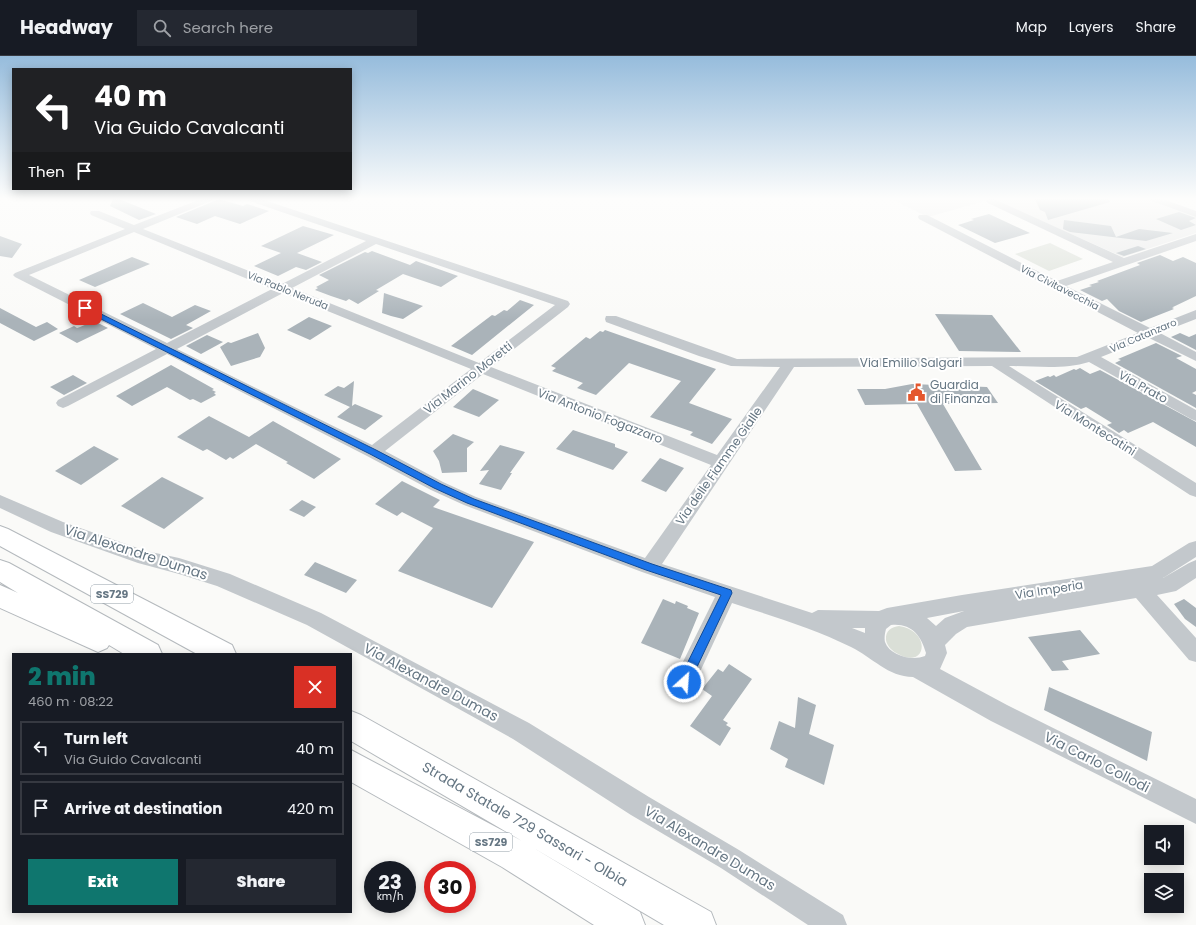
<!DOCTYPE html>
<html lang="en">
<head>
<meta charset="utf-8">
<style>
	:root { --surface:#171b24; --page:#242831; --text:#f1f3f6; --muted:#9ea1a6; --line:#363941; --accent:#0f766e }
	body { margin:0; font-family:Poppins,sans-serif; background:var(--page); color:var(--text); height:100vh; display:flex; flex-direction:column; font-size:15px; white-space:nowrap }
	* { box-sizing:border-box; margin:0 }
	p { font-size:13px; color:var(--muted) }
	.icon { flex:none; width:22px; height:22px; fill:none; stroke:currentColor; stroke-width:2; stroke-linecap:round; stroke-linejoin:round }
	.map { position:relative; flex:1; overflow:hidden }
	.details { position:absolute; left:12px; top:597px; width:340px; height:260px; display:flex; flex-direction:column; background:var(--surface); border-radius:0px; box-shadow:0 2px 10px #0003 }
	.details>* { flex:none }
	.banner { position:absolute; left:12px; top:12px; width:340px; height:122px; border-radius:0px; box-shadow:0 2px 10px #0003; background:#202124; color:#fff; overflow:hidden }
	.controls { position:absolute; left:1144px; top:769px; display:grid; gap:8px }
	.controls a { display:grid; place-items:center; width:40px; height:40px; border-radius:0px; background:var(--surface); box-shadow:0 2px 10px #0003; font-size:20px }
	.speed { position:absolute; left:364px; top:805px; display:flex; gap:8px; font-size:20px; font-weight:700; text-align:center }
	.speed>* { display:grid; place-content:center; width:52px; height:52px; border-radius:50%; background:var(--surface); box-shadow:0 2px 10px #0003; line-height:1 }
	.speed small { font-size:10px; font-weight:400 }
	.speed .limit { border:6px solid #d22; background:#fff; color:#111 }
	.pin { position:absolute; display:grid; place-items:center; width:34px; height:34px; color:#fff; margin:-17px; border-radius:8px; box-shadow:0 2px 6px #0006 }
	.me { position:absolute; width:44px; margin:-22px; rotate:26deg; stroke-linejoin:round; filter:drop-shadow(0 0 3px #0008) }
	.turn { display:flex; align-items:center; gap:14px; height:84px; padding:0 16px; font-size:18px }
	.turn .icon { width:52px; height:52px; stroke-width:2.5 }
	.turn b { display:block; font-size:28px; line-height:34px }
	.then { display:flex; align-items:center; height:38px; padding:0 16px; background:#0003; gap:8px; font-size:15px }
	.round { display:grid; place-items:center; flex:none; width:42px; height:42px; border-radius:0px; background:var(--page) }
	.headline { display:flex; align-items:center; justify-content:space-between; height:68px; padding:0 16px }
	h1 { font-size:24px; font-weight:800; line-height:30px; color:var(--accent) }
	.primary-button { display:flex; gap:8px; margin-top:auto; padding:8px 16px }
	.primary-button a { flex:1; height:46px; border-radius:0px; background:var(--accent); color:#fff; font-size:16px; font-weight:800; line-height:46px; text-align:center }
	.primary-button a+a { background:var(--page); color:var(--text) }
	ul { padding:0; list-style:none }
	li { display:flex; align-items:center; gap:12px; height:54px; margin:0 8px 6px; padding:0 8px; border:2px solid var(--line); border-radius:0px }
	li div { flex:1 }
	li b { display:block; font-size:15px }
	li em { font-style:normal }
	header { display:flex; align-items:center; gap:24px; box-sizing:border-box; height:56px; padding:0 20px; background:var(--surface); border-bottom:1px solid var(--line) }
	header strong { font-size:19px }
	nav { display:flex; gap:22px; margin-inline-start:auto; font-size:14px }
	.search { width:280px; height:36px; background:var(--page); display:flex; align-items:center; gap:10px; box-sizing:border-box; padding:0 14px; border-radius:0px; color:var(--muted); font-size:15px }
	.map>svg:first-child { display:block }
	.built { fill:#e8e9e9 }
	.green { fill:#dadfd7 }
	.building { fill:#aab3b9 }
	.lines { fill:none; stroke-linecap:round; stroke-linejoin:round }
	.highway-casing { stroke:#b4b9bd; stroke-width:2 }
	.minor { fill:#c3c8cc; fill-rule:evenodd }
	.highway { fill:#fff; fill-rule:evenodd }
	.route { fill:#1a73e8; stroke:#114b97 }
	.labels { text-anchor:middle; stroke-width:4; stroke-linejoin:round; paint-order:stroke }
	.far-street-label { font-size:10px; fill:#657683; stroke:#fff }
	.shield { fill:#fff; stroke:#939fa8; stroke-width:1 }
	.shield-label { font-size:11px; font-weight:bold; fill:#657683 }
	.street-label { font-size:12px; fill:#657683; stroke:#fff }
	.poi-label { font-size:12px; fill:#657683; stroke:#fff; text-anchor:start }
	.near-street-label { font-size:14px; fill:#657683; stroke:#fff }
</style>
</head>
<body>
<header>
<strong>Headway</strong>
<div class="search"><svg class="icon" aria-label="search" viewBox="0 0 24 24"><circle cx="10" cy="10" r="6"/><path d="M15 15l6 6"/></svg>Search here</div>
<nav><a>Map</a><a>Layers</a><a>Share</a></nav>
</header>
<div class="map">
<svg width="1196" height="869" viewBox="0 0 1196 869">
	<rect width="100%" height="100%" fill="#fafaf8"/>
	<polygon class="built" points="891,143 1151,143 1196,159 1196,177 1123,201 992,143 928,161"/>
	<g class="green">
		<polygon points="1050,187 1083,203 1049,215 1015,198"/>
		<path d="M899 570C932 575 927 614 898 598 892 595 887 590 886 584 885 574 892 571 899 570Z"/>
	</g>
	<g class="building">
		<polygon points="113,143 119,143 156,158 139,164 110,150"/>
		<polygon points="219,143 243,150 247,148 269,155 240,168 215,160 197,168 176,161"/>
		<polygon points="1035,143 1109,143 1110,146 1048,164 1045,156 1040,154"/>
		<polygon points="1179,156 1196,162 1189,165 1196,169 1181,174 1156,163"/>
		<polygon points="989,158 1030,177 995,187 958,169 974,164 971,163"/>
		<polygon points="1064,164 1111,170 1116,181 1139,173 1173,177 1146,185 1070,176 1063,173"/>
		<polygon points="303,170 334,179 297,197 322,206 306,214 296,211 278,220 254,210 281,197 261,190"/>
		<polygon points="0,180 22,188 12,202 0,200"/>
		<polygon points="1138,190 1146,193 1124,200 1116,197"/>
		<polygon points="372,195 410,209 416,205 458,220 441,231 403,218 376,234 379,235 358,248 349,243 346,245 331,240 315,234 318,232 316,231 329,224 319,219 365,196 368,197"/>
		<polygon points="1160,199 1173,205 1183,201 1196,207 1196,240 1173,251 1174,251 1172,252 1174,253 1141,266 1119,255 1107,243 1102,245 1080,234 1092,230 1089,229 1099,226 1097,225 1140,209 1137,207"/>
		<polygon points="132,201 150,208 95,231 79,224"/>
		<polygon points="384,237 423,250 403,263 391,260 382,257"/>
		<polygon points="520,244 534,249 472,299 451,290 492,259 495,260 504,254 507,255"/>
		<polygon points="143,247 172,261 195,249 211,255 186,269 193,272 171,283 120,258"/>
		<polygon points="0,252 36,271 47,266 58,273 34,285 0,267"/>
		<polygon points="935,258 992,259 1021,296 959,295"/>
		<polygon points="309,261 332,270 310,284 287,274"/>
		<polygon points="94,265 108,272 77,287 59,277 74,270 77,272 80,271"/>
		<polygon points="605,274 716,313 689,347 732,363 712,388 690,379 693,376 650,361 681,325 629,307 596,339 577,332 583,327 552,315 556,312 551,310 586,281 590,283 600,275 603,276"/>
		<polygon points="258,277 265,292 260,301 231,310 220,291 228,286 231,287"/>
		<polygon points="1180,277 1189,281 1196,278 1196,294 1171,281"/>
		<polygon points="207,279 223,286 201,298 186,290"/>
		<polygon points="1156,287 1182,300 1176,302 1196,313 1196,335 1192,337 1196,339 1196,352 1115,307 1121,304 1118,303"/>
		<polygon points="171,309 214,333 212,334 216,336 214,337 216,339 201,347 193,343 190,344 167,331 132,350 116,340"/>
		<polygon points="1080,312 1090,318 1100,314 1196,366 1196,391 1153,366 1128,377 1124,374 1119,377 1107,369 1112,367 1086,351 1081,353 1035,325 1048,320 1050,321 1054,319 1056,321 1074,313 1076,314"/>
		<polygon points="73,319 87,327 64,339 50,331"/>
		<polygon points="354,325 352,350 355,348 383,360 365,374 337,361 350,351 324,339 338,330 344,332"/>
		<polygon points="912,328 987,331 998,347 943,348 982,414 955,415 917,348 865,349 857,333 885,333"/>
		<polygon points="473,333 499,344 479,361 453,351"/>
		<polygon points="209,360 249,381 273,365 341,403 314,423 286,407 288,406 256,388 233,403 230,401 226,404 207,393 203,395 177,381"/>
		<polygon points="573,374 615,388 615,391 628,396 613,414 556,393"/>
		<polygon points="453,378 474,386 467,392 467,416 442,417 439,405 433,395"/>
		<polygon points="500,389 525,396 510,417 512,417 501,434 479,428 489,414 480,415"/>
		<polygon points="94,390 119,403 81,429 55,415"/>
		<polygon points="660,402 684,412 666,436 641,425"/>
		<polygon points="162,421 204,442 164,473 121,450"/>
		<polygon points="402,425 440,444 433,451 534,486 492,552 398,515 433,472 402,456 397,460 375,448"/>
		<polygon points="302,444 316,451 304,461 289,454"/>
		<polygon points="315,506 357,524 346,537 304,519"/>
		<polygon points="663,543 675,548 676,545 688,550 687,552 699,557 680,603 641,587"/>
		<polygon points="1184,543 1196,552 1196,571 1185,563 1174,548"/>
		<polygon points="1080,574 1100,598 1062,605 1069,614 1052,615 1028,581"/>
		<polygon points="729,608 752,623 723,664 728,667 726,669 731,672 720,690 690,670 712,640 702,633 718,613 723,616"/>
		<polygon points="1049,631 1152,676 1147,705 1044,654"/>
		<polygon points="798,641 816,649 809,678 834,689 824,729 785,711 788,703 770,693 779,665 795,672"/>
	</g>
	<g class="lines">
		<defs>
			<g id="highway">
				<polygon points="0,470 8,473 232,589 236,598 197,598 0,490"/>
				<polygon points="0,504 9,507 158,589 162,598 124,598 109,589 107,592 98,596 0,552 0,529 18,537 0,526"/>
				<polygon points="351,655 361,659 711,856 716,869 664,869 532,791 640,856 645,869 594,869 502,811 351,726 351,694 522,785 351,685"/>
			</g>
		</defs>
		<use href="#highway" class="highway-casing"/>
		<g class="minor">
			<path d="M201 143H213L211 145 143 173 282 228 366 185 250 145 248 143H261L568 245 570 248 568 251 491 311 717 399 780 311 731 310 699 300 606 266 605 263 606 260H616L737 303 1077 301 1138 277 919 163 918 161 919 159H927L1057 225 1113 206 988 147 986 145 988 143H994L1124 202 1196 178V185L1066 230 1150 272 1196 254V263L1160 277 1196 296V305L1149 282 1101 301 1196 354V365L1191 363 1089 306C1064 314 1035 310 1009 310L1196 427V441L1190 439 992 310 794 311 662 508 812 557 818 554 879 555 887 552 962 539 1152 510 1189 487 1196 485V501L1163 522 1189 507 1196 504V522L1176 535 1157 539 1196 582V606L1189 604 1136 542 967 571 956 578 945 589 947 597 940 613 1007 649 1196 743V768L991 665 913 621C888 621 872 601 851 591 813 572 772 560 732 547L692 633 684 636 676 633 673 626 715 541 642 516 464 449 431 434 367 400 167 298 68 350 63 352 58 350 56 347 58 344 156 293 15 221 13 219 15 217 125 173 91 159 90 157 91 155H99L134 169ZM134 176 272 233 167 287 29 219ZM376 188 555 249 479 307 292 232ZM283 237 471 313 372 389 177 293ZM483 318 711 409 645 502 476 441 443 426 385 395ZM964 555 945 562 936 570 927 562ZM891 569C911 567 921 579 926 597L925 600C912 605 890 600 885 586 884 582 885 577 886 573ZM852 572H865V577Z"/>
			<polygon points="1150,143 1163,143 1196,155 1196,161 1152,145"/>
			<polygon points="0,439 63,466 146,495 179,502 230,518 321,557 529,667 649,741 739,794 843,859 847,869 808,869 721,812 631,759 513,683 307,569 217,530 179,518 138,507 51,476 0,452"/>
		</g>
		<use href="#highway" class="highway"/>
	</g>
	<linearGradient id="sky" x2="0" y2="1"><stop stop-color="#96bcdc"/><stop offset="0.54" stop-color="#fdfdfc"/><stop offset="1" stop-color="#fdfdfc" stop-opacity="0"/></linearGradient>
	<rect width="1196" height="264" fill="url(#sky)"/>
	<polygon class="route" points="85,250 376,394 441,428 474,443 652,508 731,534 732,537 688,630 684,632 679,630 678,626 721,539 646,514 467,447 434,432 370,398 83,254 82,252"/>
	<defs>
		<symbol id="civic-bare" viewBox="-9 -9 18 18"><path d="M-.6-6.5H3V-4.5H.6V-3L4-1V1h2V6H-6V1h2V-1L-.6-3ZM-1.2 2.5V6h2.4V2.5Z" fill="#e4572e" stroke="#fff" stroke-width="2.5" paint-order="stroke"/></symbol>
	</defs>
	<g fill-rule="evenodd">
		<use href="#civic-bare" x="904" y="324" width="25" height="25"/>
	</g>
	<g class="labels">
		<g class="far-street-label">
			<text transform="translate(1060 231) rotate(27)" y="4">Via Civitavecchia</text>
			<text transform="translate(288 234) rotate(22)" y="4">Via Pablo Neruda</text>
			<text transform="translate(1143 279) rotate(-23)" y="4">Via Catanzaro</text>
		</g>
		<g class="shield">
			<rect x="91" y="529" width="42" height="18" rx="3"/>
			<rect x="470" y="777" width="42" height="18" rx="3"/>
		</g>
		<g class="shield-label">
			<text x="112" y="542">SS729</text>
			<text x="491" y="790">SS729</text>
		</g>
		<g class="street-label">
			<text x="911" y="311">Via Emilio Salgari</text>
			<text transform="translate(468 322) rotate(-38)" y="4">Via Marino Moretti</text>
			<text transform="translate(1143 331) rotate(29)" y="4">Via Prato</text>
			<text transform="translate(600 360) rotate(21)" y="4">Via Antonio Fogazzaro</text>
			<text transform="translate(1095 372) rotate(32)" y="4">Via Montecatini</text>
			<text transform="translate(719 410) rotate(-55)" y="4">Via delle Fiamme Gialle</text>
			<text transform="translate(1049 534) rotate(-9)" y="4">Via Imperia</text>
		</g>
		<g class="poi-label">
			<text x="930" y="333">Guardia<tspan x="930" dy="14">di Finanza</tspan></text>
		</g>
		<g class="near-street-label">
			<text transform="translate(136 496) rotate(18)" y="5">Via Alexandre Dumas</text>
			<text transform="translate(431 626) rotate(28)" y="5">Via Alexandre Dumas</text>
			<text transform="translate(1097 706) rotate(27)" y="5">Via Carlo Collodi</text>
			<text transform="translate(525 768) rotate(30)" y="5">Strada Statale 729 Sassari - Olbia</text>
			<text transform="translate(710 792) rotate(31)" y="5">Via Alexandre Dumas</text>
		</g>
	</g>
</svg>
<div class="controls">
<a><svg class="icon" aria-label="sound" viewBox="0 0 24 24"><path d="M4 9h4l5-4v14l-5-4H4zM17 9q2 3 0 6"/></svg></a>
<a><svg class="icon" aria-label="layers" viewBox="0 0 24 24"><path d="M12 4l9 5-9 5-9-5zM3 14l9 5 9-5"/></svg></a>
</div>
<div class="speed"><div>23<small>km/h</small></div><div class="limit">30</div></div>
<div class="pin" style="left:85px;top:252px;background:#d93025"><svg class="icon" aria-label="arrive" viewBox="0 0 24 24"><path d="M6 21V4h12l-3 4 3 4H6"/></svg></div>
<svg class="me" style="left:684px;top:626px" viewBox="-20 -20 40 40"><circle r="17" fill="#1a73e8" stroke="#fff" stroke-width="3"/><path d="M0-11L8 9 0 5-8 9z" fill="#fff"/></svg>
<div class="banner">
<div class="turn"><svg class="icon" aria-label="left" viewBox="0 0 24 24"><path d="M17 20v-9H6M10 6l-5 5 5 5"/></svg><div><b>40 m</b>Via Guido Cavalcanti</div></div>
<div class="then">Then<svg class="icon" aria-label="arrive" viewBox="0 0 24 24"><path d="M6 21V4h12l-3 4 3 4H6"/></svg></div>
</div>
<section class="details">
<div class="headline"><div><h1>2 min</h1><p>460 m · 08:22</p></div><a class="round" style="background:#d93025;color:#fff"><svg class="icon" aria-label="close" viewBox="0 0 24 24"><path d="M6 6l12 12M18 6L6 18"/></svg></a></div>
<ul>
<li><svg class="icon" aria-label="left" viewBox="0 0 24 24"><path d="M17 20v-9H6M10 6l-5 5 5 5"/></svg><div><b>Turn left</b><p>Via Guido Cavalcanti</p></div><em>40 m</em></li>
<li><svg class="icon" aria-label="arrive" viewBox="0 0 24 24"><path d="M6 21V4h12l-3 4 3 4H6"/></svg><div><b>Arrive at destination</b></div><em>420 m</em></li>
</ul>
<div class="primary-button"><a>Exit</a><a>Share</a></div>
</section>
</div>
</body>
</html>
